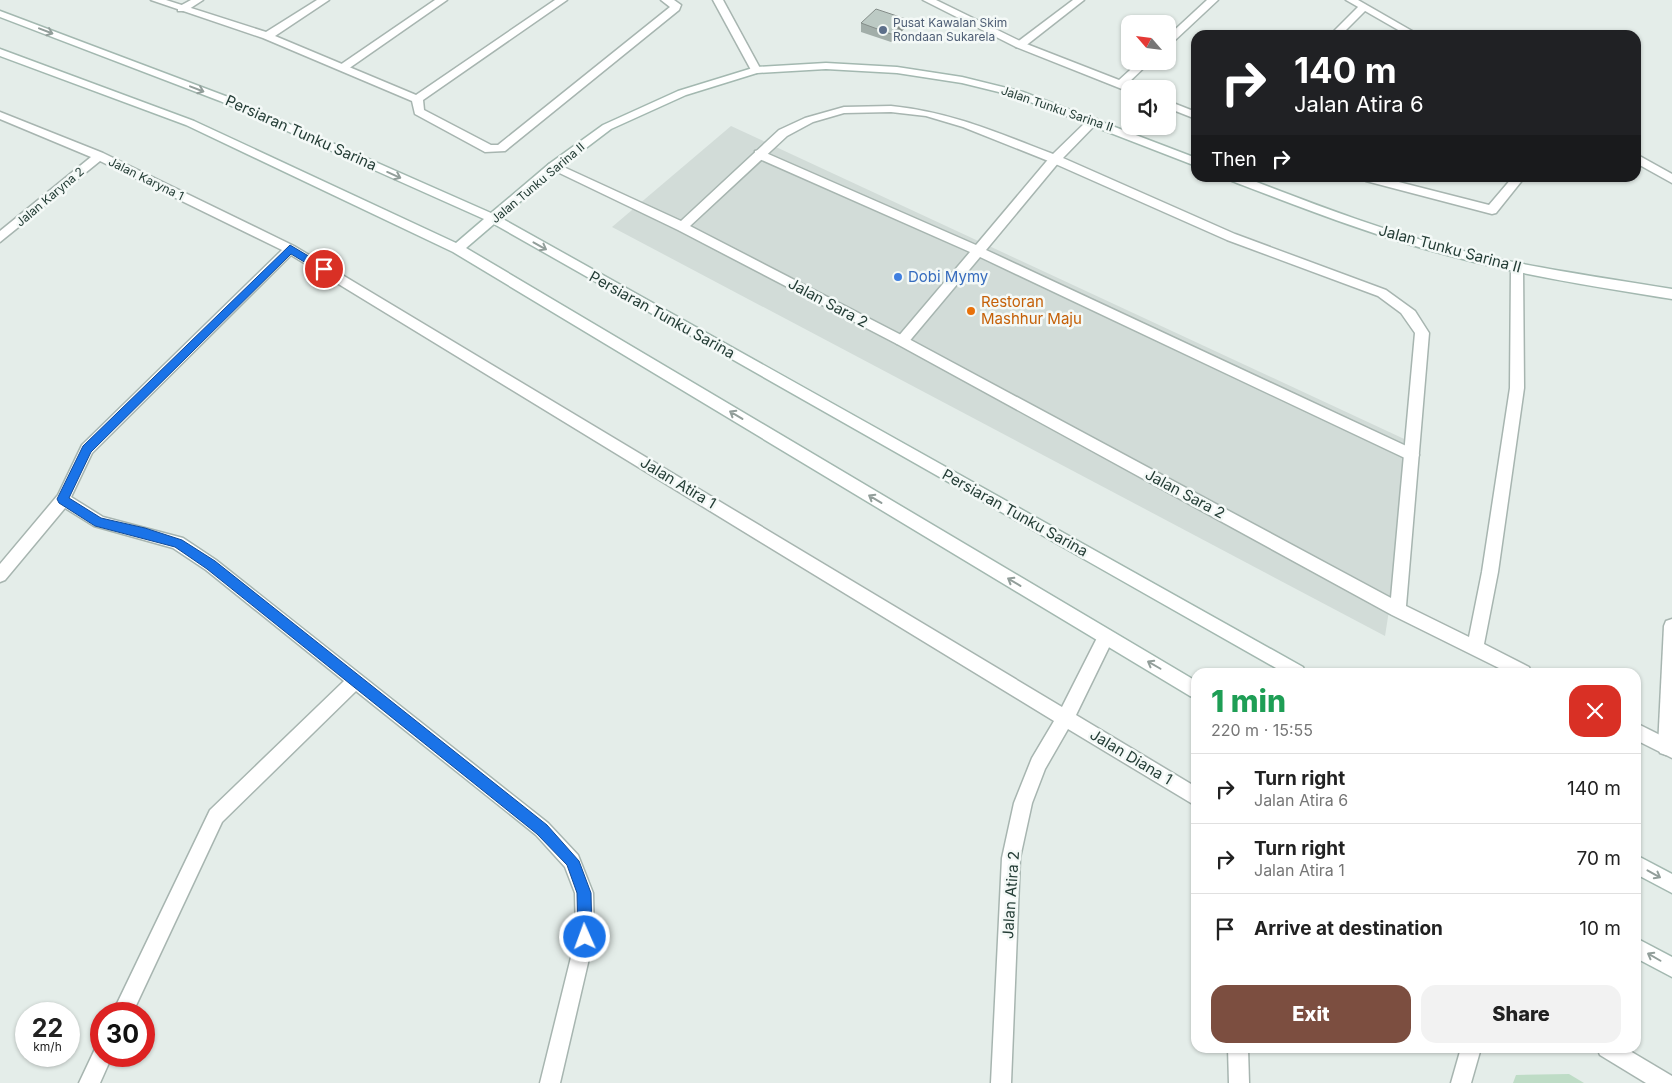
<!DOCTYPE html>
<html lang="en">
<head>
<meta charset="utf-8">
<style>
	:root { --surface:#fff; --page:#f2f2f2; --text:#222; --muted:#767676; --line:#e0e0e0; --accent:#7c4e40 }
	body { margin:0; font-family:Inter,sans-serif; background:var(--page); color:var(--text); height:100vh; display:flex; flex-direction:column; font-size:19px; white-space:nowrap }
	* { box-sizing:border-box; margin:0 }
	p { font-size:16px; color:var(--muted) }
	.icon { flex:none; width:28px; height:28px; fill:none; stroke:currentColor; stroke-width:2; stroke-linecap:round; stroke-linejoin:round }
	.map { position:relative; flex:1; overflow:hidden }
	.panel { position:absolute; left:1191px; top:668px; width:450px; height:385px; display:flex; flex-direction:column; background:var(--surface); border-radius:15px; box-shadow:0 1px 4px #0004 }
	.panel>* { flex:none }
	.guide { position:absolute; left:1191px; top:30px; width:450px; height:152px; border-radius:15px; box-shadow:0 1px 4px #0004; background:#202124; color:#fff; overflow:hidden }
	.needle { width:32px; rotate:298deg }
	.controls { position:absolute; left:1121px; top:15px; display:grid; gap:10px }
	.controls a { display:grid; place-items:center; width:55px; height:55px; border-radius:10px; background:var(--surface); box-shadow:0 1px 4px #0004; font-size:25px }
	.speed { position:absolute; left:15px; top:1002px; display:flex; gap:10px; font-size:25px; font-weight:700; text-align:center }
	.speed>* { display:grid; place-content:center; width:65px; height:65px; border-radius:50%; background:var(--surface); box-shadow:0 1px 4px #0004; line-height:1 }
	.speed small { font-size:12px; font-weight:400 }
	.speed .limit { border:8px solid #d22; background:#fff; color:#111 }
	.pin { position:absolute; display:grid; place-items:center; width:42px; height:42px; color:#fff; margin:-21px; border:2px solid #fff; border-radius:50%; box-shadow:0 1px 5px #0007 }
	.me { position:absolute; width:55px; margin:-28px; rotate:358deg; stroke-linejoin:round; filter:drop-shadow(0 0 4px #0008) }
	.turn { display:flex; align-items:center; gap:18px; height:105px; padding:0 20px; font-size:22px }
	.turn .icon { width:65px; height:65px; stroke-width:2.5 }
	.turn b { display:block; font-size:35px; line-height:42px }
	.then { display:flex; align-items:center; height:48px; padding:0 20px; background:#0003; gap:10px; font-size:19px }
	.round { display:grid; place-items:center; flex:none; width:52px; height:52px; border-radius:15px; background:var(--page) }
	.headline { display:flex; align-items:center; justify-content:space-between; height:85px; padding:0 20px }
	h1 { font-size:30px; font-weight:800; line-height:38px; color:#1e9e55 }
	.action { display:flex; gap:10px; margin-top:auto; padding:10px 20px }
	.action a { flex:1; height:58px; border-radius:15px; background:var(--accent); color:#fff; font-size:20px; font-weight:800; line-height:58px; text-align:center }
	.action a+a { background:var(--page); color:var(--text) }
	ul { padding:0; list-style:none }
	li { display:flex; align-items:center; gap:15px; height:70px; padding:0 20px; border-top:1px solid var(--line) }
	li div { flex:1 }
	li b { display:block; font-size:19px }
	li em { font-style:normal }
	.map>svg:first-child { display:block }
	.built { fill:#d2dcd8 }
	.green { fill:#bedcc6 }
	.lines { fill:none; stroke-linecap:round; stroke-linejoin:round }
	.lane-casing { stroke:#a7b5b0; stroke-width:3 }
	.street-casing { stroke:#a7b5b0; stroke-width:3 }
	.secondary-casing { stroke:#a3b8b0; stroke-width:3 }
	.lane { fill:#fff; fill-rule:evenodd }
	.street { fill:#fff; fill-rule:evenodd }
	.secondary { fill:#fff; fill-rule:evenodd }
	.wall { fill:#a2aea9 }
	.shaded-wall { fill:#848d89 }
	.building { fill:#bccac4; stroke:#848d89 }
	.oneway { stroke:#929e9a }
	.route { fill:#1a73e8; stroke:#114b97 }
	.service-dot { fill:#5c6f8a; stroke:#f4f9f7; stroke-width:2 }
	.shop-dot { fill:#3f7fe0; stroke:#f4f9f7; stroke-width:2 }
	.food-dot { fill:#e8710a; stroke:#f4f9f7; stroke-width:2 }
	.labels { text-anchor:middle; stroke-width:5; stroke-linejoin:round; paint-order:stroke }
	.far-service-label { font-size:12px; fill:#4e5e75; stroke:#f4f9f7; text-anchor:start }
	.far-street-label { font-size:12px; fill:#243d36; stroke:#f4f9f7 }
	.street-label { font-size:15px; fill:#243d36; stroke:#f4f9f7 }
	.shop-label { font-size:15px; fill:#366cbe; stroke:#f4f9f7; text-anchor:start }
	.food-label { font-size:15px; fill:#c56008; stroke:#f4f9f7; text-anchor:start }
</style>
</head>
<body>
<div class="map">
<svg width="1672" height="1083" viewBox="0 0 1672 1083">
	<rect width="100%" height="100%" fill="#e4ede9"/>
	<polygon class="built" points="731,126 1415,444 1385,636 612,227"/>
	<polygon class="green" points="1569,1074 1584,1083 1513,1083 1516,1075"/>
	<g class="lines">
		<defs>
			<g id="lane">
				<polygon points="191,0 203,0 186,11 178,11 178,7"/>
				<polygon points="435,0 447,0 348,69 340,69 340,65"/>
				<polygon points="1073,0 1084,0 1024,47 1016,47 1016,43"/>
				<polygon points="1360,5 1369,7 1341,35 1330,35"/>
				<polygon points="759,150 976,245 1051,156 1059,156 1059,162 986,250 1417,451 1419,455 1417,459 1407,459 980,257 907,344 897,344 895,341 897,338 970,252 755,157 755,151"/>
				<polygon points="1672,619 1672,753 1666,755 1660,753 1658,747 1664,626 1666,621"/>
				<polygon points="1228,1048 1248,1048 1249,1083 1229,1083"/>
			</g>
			<g id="street">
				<polygon points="151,0 166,0 266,32 317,0 329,0 275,36 416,95 555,0 567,0 423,100 424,110 491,145 498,145 670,7 661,0 674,0 681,5 679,10 505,151 485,152 415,114 412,101 263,38"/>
				<polygon points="713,0 723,0 761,70 760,72 756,73 751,70"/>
				<polygon points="923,0 936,0 1024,43 1119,80 1140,61 1151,61 1127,84 1136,89 1127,91 1016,47"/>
				<polygon points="1207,0 1218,0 1172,43 1168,44 1168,36"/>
				<polygon points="1346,0 1358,0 1419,35 1407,35"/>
				<polygon points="1168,101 1196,112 1196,119 1168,108"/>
				<path d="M891 106C951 112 998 133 1053 154L1089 119H1097V123L1063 158 1235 234 1386 290 1415 311 1429 333 1406 606 1469 637 1482 572 1510 388 1511 267 1513 264H1521L1523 267 1524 388 1498 572 1484 644 1529 667 1531 672H1507L1392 615 897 344 678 230 547 167 549 164H557L681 221 779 130 805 118 844 107ZM891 112 926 116 963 127 1051 162 1227 240 1378 296 1401 313 1415 333 1391 598 907 338 690 226 787 136 813 122 844 113Z"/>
				<polygon points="0,112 103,153 294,246 1062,707 1100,632 1106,630 1112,632 1114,637 1076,715 1196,787 1196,806 1068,729 1045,769 1032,803 1020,858 1011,1083 991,1083 1002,858 1014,803 1032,758 1054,721 291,255 92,453 71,497 103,517 183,538 216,560 548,823 578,855 593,893 594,937 560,1083 540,1083 576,937 575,893 565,867 536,835 356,691 222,822 132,1014 112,1014 210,810 344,681 206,570 173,548 94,526 65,508 5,580 0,582 0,564 58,495 82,445 282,250 100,161 0,242 0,231 91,157 0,119"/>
				<polygon points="1636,154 1672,174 1672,183 1636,163"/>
				<polygon points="1364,178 1383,178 1489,205 1512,178 1524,178 1496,213 1492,214 1366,181"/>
				<polygon points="1636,723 1672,741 1672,758 1636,740"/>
				<polygon points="101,1046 101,1056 112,1056 100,1083 79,1083 95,1049"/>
				<polygon points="1461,1048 1481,1048 1471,1083 1451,1083"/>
				<polygon points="1597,1048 1625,1048 1672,1076 1672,1083 1646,1083 1600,1055"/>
			</g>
			<g id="secondary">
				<polygon points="0,11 228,97 491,213 549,164 603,125 678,91 756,67 826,63 897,67 962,77 1023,92 1196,158 1196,166 1015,96 962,83 897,73 826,69 757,73 686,95 611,129 557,170 501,218 1303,667 1305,672 1283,672 494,224 466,248 1196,681 1196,698 1190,696 453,252 186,125 0,56 0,49 194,121 456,243 484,219 220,101 0,17"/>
				<path d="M1230 178H1246C1314 204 1383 231 1455 249 1526 267 1599 277 1672 289V299C1599 287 1526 276 1455 257 1379 238 1305 209 1232 181Z"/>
				<polygon points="1636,855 1672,874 1672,893 1636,874"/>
				<polygon points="1636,938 1672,957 1672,977 1636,958"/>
			</g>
		</defs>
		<use href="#lane" class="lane-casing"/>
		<use href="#street" class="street-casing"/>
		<use href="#secondary" class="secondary-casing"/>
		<use href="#lane" class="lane"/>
		<use href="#street" class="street"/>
		<use href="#secondary" class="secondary"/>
	</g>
	<polygon class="wall" points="861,23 905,28 891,42 861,32"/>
	<polygon class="shaded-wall" points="906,19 905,28 891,42 891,34"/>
	<polygon class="building" points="876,9 906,19 891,34 861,23"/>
	<defs><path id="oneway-shaft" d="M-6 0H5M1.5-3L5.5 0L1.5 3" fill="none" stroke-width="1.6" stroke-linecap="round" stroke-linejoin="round" transform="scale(1.25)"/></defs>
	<g class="oneway">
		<use href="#oneway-shaft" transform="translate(46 31) rotate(21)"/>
		<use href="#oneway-shaft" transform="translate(197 89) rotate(21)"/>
		<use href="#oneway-shaft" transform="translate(394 175) rotate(24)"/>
		<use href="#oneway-shaft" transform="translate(540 246) rotate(29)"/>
		<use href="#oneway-shaft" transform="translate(736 415) rotate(-149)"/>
		<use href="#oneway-shaft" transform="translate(875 499) rotate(-149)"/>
		<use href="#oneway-shaft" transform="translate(1014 582) rotate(-149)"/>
		<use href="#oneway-shaft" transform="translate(1154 665) rotate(-150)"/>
		<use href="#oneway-shaft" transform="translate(1654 874) rotate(29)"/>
		<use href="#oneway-shaft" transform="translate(1654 957) rotate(-150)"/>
	</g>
	<polygon class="route" points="290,245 327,267 327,272 321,272 291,254 91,452 69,498 101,518 145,528 182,540 215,561 547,825 579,861 591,893 592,937 590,942 585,944 580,942 578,937 577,893 567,865 537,834 207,569 175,547 95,526 59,503 57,499 83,446"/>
	<circle class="service-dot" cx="883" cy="30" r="5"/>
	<circle class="shop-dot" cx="898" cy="277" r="5"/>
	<circle class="food-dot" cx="971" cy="311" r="5"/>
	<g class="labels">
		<g class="far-service-label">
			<text x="893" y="27">Pusat Kawalan Skim<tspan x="893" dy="14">Rondaan Sukarela</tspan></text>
		</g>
		<g class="far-street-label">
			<text transform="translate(1057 109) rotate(19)" y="4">Jalan Tunku Sarina II</text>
			<text transform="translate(146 179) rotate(26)" y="4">Jalan Karyna 1</text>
			<text transform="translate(538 183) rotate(-40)" y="4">Jalan Tunku Sarina II</text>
			<text transform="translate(50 197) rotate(-40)" y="4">Jalan Karyna 2</text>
		</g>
		<g class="street-label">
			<text transform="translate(301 133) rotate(24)" y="5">Persiaran Tunku Sarina</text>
			<text transform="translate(1450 249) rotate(15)" y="5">Jalan Tunku Sarina II</text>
			<text transform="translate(828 303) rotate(28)" y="5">Jalan Sara 2</text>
			<text transform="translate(662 315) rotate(29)" y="5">Persiaran Tunku Sarina</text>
			<text transform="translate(678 483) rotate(31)" y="5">Jalan Atira 1</text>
			<text transform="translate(1185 494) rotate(28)" y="5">Jalan Sara 2</text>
			<text transform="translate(1015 513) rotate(29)" y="5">Persiaran Tunku Sarina</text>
			<text transform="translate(1131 757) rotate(31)" y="5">Jalan Diana 1</text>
			<text transform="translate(1011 895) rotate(-86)" y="5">Jalan Atira 2</text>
		</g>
		<g class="shop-label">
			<text x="908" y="282">Dobi Mymy</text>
		</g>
		<g class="food-label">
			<text x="981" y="307">Restoran<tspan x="981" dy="17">Mashhur Maju</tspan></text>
		</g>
	</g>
</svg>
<div class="controls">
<a><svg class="needle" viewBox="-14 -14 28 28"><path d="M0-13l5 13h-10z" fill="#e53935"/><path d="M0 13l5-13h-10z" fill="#767676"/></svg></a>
<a><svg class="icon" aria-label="sound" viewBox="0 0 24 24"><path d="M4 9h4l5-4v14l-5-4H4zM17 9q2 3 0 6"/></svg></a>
</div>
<div class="speed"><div>22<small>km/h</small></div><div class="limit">30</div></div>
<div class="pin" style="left:324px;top:269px;background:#d93025"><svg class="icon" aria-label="arrive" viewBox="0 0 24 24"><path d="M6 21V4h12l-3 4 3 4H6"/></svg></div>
<svg class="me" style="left:585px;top:937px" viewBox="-20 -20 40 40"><circle r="17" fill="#1a73e8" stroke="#fff" stroke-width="3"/><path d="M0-11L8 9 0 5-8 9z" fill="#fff"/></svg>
<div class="guide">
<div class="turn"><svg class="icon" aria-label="right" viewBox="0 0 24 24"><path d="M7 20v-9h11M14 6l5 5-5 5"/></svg><div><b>140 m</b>Jalan Atira 6</div></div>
<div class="then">Then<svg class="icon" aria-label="right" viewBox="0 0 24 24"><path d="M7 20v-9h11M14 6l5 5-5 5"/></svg></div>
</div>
<section class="panel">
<div class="headline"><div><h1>1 min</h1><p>220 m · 15:55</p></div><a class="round" style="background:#d93025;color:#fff"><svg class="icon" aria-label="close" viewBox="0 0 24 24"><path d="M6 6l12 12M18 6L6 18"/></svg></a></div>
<ul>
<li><svg class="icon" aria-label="right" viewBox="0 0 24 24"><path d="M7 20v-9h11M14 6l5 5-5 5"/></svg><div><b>Turn right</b><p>Jalan Atira 6</p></div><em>140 m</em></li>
<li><svg class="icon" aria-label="right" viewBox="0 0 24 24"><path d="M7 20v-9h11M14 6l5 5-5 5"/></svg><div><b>Turn right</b><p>Jalan Atira 1</p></div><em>70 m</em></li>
<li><svg class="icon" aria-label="arrive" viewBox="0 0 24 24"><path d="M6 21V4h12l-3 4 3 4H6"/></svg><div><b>Arrive at destination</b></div><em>10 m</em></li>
</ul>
<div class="action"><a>Exit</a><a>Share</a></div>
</section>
</div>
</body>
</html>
